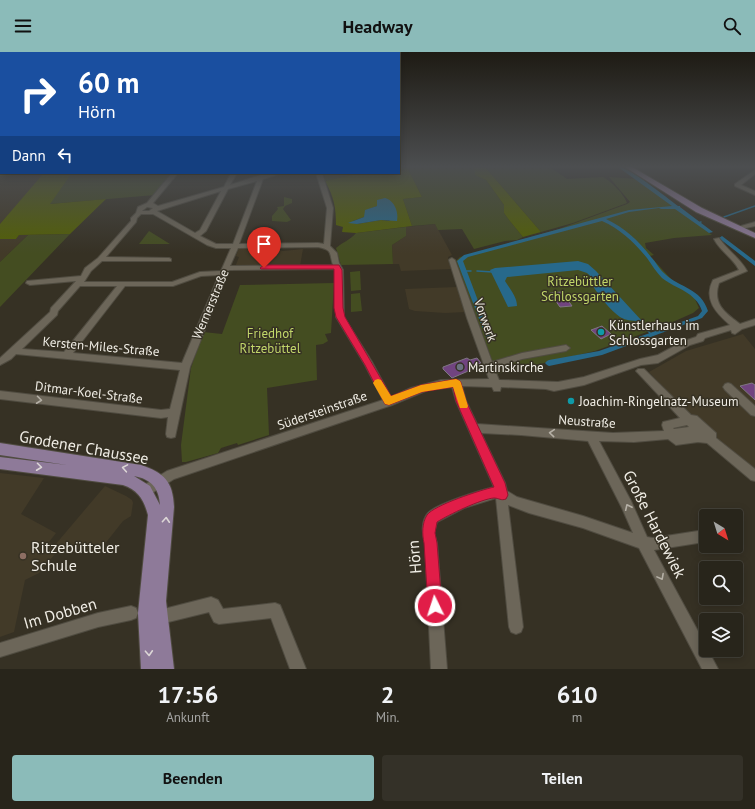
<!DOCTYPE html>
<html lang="de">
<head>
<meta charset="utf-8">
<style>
	:root { --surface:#28251b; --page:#343128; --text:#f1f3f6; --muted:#a5a5a3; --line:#44423a; --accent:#8bbbb9 }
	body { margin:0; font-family:"PT Sans",sans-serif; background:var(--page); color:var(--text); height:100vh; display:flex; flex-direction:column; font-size:15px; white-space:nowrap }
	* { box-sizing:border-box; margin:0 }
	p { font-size:13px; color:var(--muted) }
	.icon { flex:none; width:22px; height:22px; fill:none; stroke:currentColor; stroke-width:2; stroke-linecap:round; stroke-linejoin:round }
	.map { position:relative; height:617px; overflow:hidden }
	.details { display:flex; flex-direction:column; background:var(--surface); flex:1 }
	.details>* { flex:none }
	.hud { position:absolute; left:0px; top:0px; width:400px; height:122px; box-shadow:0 2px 10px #0003,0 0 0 1px var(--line); background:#1a4fa0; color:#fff; overflow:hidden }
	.needle { width:26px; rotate:142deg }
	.fabs { position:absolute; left:699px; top:457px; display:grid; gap:8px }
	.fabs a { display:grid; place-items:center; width:44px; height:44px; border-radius:4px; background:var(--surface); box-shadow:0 2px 10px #0003,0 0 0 1px var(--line); font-size:20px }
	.pin { position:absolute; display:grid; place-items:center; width:34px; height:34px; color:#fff; margin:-41px -17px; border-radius:50% 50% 50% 0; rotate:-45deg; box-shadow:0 0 4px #0007 }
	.pin .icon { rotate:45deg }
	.me { position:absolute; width:44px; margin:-22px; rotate:356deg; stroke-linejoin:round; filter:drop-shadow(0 0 3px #0008) }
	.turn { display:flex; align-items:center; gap:14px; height:84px; padding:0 12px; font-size:18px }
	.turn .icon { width:52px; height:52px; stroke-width:2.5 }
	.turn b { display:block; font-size:28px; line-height:34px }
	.then { display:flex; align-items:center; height:38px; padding:0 12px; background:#0003; gap:8px; font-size:15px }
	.eta { display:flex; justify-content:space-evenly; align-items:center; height:68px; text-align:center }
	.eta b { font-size:24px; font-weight:800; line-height:28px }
	.action { display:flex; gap:8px; margin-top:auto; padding:8px 12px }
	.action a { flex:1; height:46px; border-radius:4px; background:var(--accent); color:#111; font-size:16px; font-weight:800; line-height:46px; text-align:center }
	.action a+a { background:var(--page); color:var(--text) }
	header { display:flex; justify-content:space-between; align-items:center; height:52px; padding:0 12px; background:var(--accent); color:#111; font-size:18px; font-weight:800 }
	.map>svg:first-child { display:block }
	.built { fill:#423a28 }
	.green { fill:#444d21 }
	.forest { fill:#536003; fill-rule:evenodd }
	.water { fill:#27698b }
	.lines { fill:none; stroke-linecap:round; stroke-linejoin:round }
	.stream { stroke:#27698b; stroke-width:1.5 }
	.canal { fill:#27698b; fill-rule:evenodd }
	.building { fill:#714480; stroke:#7f7683 }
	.minor-casing { stroke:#504c41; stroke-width:2 }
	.major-casing { stroke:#504c41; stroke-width:2 }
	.minor { fill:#6c6659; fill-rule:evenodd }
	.major { fill:#8e7a99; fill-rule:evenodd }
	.oneway { stroke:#b5b0a6 }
	.oneway2 { stroke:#dcd6d6 }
	.route { fill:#e11d48; stroke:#92132f }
	.slow { fill:#f59e0b }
	.culture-dot { fill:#0f9aa8; stroke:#363124; stroke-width:1.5 }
	.worship-dot { fill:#6b7280; stroke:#363124; stroke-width:1.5 }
	.education-dot { fill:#8d6e63; stroke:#363124; stroke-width:1.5 }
	.labels { text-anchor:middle; stroke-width:3; stroke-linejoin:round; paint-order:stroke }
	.park-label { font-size:13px; fill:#c1d669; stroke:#363124 }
	.street-label { font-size:13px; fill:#f0ede5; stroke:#363124 }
	.poi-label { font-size:13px; fill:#f0ede5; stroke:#363124; text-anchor:start }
	.near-street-label { font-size:16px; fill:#f0ede5; stroke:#363124 }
	.near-poi-label { font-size:16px; fill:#f0ede5; stroke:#363124; text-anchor:start }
</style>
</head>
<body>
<header><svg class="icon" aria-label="menu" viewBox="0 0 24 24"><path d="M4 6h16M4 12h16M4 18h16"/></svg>Headway<svg class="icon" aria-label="search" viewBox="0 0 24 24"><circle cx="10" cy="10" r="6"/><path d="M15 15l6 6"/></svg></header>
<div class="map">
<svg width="755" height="617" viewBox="0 0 755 617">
	<rect width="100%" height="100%" fill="#363124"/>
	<g class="built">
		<polygon points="44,122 17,153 0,172 0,124"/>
		<polygon points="435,172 452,203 448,205 451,217 401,219 399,212 393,212 392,193 406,184 406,175"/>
		<polygon points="19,183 28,183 0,210 0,187 16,187"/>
		<polygon points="239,196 271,196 283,199 303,197 300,214 235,215 239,205 236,204"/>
		<polygon points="457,235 466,260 445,261 415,259 409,257 405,237"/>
		<polygon points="743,282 755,297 755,419 746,410 696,370 649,320 686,299"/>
		<polygon points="0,421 44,426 21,462 56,481 49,490 55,493 105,434 126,444 132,448 133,451 131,464 123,469 100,498 60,496 39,521 25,528 14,580 0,585"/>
	</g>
	<g class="green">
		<polygon points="407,115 474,115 476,123 486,128 504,153 504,161 509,168 523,185 517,188 505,189 474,197 462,177 438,178 435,172 412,174 403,147 422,145"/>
		<path d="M485 115H550L567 127 603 125C611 129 624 142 627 151L573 171 541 180Z"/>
		<polygon points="72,121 172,121 155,143 49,152"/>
		<polygon points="324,121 361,121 325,129"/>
		<polygon points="609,125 637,127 712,183 674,186 645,191 646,196 654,203 650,204 672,228 696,242 694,245 699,256 693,261 666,273 595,299 497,322 456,209 460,205 556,178 627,152 630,150"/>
		<polygon points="284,145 292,147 292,151 285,154 283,157 291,168 287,170 272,169 272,164 278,157 277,155 284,154"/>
		<path d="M406 175V184L392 193 393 212 341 213 336 196C343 190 350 188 356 181Z"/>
		<polygon points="149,179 170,192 139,192"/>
		<polygon points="70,182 0,255 0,210 28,183"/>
		<polygon points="360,219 361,238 351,239 350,220"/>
		<polygon points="334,231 331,281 325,282 328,289 323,292 316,293 317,328 267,336 269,383 238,393 237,391 221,396 218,401 186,410 182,410 181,393 191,316 203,280 222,282 240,233"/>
		<polygon points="360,241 362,259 351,260 351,242"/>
	</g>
	<g class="forest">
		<polygon points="0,115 1,121 72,121 50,152 106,147 70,182 19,183 16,187 0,187 0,172 43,122 0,124"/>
		<path d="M399 115H407L422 145 403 147 412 174 356 181 342 180 343 175 336 173C336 155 334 145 325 129L361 121H399ZM377 154 390 169 381 168 357 172 353 169 364 165 369 157Z"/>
		<polygon points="474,115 485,115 541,180 523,185 509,168 504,161 504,153 486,128 475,123"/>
	</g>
	<g class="water">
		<path d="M385 146C394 148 399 160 397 169L381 168 357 172 348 171 364 165 365 158 377 154V148Z"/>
		<path d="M578 209 588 212 596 219 642 269C635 269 626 269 620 265 611 259 599 244 593 234L595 228 587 221 578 218 507 225 505 229C510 237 517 245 517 254L508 255 490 218 495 216Z"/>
	</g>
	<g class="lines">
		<g class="stream">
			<polyline points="724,165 755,154"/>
			<polyline points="698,171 701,170"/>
			<polyline points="463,219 471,219"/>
			<polyline points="477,219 493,220"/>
			<polyline points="638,269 652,283"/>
		</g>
		<g class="canal">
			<path d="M618 115C628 114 667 146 678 154H680V155L713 180 709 181 675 157H661L659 156 629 160 606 167C625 176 639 189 651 205 656 210 659 217 665 222 680 236 701 236 708 259L702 266 602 303 549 314 547 313 545 311 547 309 549 308 599 299 698 264 702 259C696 240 676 237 662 226 656 220 652 213 647 206 634 190 620 177 602 169L468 205 463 209 491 283 490 285H486L457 209 464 203 629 158 672 154Z"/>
			<polygon points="722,184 755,209 755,214 720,187 719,186"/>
		</g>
	</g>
	<g class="building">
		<polygon points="561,240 567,247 572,254 560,255 550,241"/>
		<polygon points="602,274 611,282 601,287 591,278"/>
		<polygon points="467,306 470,308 477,306 481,311 475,313 476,315 473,317 452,326 443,317 443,315"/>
		<polygon points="752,331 755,333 755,348 740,334"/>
	</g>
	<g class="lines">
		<defs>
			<g id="minor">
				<polygon points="755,118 755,122 741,133 755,139 755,143 735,134 735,132"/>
				<path d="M172 121H178L153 151 158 154 224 135 231 121H237L230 133 261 123 282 121 263 127 239 192 318 191 324 192 327 156 316 121H322L333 156 330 194 337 201 339 211 343 218 344 265 372 310 391 345 411 336 441 328 489 327 467 266 449 208 450 207 452 206 455 208 492 310 522 301 566 293 570 296 566 299 522 307 494 316 499 328 558 330 584 325 640 307 658 303 684 289 696 285 698 282 730 273C716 261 703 247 713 228L739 218C733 206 720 199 714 187L719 186C727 198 740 206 747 219L719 231C712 252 725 261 740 272L755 267V273L742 277 735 282 732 281 731 278 705 286 703 289 690 293 658 311 641 313 584 333 554 339 546 337 501 335 500 339H494L492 335 462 334 466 349 477 372 613 381 664 379 662 373 663 370 680 366 638 321 636 319 638 317H644L691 363 697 364 716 381V386L755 417V429L751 428 707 391 698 390 676 393 668 387 634 390 599 389 631 449 647 485 653 486 698 479 702 481 704 485 702 489 698 491 654 498 706 594V598H708L718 617H702L639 496 583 476 529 461 508 453 523 575 521 580 516 582 511 580 509 575 496 446 464 456 437 470 434 481 437 491 447 617H431L425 491C422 482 421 469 428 461 436 452 481 438 494 435L456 349 452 335 428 338 392 353 174 427 149 443 145 444 141 443 139 439 141 435 167 419 383 348 365 313 336 265 335 217 229 218 190 315 175 385 171 386 167 385 166 382 168 365 161 366 0 347V339L161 358 170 357 180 318 16 302 11 307 0 313V306L50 260 51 256 76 229 30 233 26 231 27 229 81 224 85 216 98 206 131 169V166L136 161 138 155 147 151ZM257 129 233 192H216L200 184 206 179 228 137ZM221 139 200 178 195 181 157 159ZM147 155 153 156 149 159H142ZM141 162H153L207 193 216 196H231L221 219 200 220 172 230H84L91 219 102 209H171V207L169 206 106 205 136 170 137 166ZM318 195C333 198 329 201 333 213L230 214 238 196ZM219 223 182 311 73 301 125 234H173L201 224ZM80 234H117L64 300 22 297 57 263 58 259ZM687 373 689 375 674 377 673 376ZM481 381 521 383 588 389 622 456 633 481 583 464 517 445 507 439 505 431Z"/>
				<polygon points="755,170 755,174 737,178 734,176"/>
				<polygon points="728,331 731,332 755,354 755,364 751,363 725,338 723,335 725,332"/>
				<polygon points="211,545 218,548 223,557 275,551 280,553 306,617 290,617 271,566 219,572 214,570 209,560 156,573 151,571 149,566 151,561 156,559"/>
				<polygon points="131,554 136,556 138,561 136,566 131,568 98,575 0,605 0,591 98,561"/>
			</g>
			<g id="major">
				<polygon points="625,115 632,115 702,156 755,181 755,186 696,160"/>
				<path d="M0 391 141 413C164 421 173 429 174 455L166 549 174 617H141L138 561 148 463C144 448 138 438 123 433L0 417V405L67 413 0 403ZM134 424C151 427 159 436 160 453L150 434Z"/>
			</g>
		</defs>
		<use href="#minor" class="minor-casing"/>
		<use href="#major" class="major-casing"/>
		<use href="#minor" class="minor"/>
		<use href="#major" class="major"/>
	</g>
	<defs><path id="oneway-chevron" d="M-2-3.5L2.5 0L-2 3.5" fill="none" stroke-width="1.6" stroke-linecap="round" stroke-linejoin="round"/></defs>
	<g class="oneway">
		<use href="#oneway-chevron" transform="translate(39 348) rotate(7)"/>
		<use href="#oneway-chevron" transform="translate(552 381) rotate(-175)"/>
		<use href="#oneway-chevron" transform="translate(628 455) rotate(-115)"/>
		<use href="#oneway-chevron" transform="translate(661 525) rotate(62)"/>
	</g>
	<g class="oneway2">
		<use href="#oneway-chevron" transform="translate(39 415) rotate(7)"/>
		<use href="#oneway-chevron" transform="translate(125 416) rotate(-170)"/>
		<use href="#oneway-chevron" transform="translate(166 468) rotate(-86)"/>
		<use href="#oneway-chevron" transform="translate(149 601) rotate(87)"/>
	</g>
	<linearGradient id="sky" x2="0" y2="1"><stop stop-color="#1e1b14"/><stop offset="0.57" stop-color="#4c4e50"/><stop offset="1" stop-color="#4c4e50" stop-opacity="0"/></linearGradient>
	<rect width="755" height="201" fill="url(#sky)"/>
	<path class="route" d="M264 213H339L342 218 343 256 345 265 391 344 421 333 456 327 460 329 461 331 466 349 505 431 508 443 506 447C501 449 499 446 494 446 481 447 448 463 437 470L435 481 437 491 442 554 440 559 435 561 430 559 428 554 424 491C422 482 422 471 427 463 434 453 481 438 494 435L456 349 453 335 422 340 389 353 385 352 365 313 336 265 334 256V217H261L260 216Z"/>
	<polygon class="slow" points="378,327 381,328 391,344 421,333 456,327 460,329 461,331 468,354 467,356 460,356 453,335 422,340 389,353 385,352 373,331 375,328"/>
	<g class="culture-dot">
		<circle cx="601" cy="280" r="4"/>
		<circle cx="571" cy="349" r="4"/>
	</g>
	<circle class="worship-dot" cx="460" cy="315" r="4"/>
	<circle class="education-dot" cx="23" cy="504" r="4"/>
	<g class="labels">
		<g class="park-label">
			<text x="580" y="234">Ritzebüttler<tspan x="580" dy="15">Schlossgarten</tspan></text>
			<text x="270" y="286">Friedhof<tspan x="270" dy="15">Ritzebüttel</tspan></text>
		</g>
		<g class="street-label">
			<text transform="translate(210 252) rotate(-67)" y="5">Wernerstraße</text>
			<text transform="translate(486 268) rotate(70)" y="5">Vorwerk</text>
			<text transform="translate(101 294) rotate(5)" y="5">Kersten-Miles-Straße</text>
			<text transform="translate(89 340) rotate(7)" y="5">Ditmar-Koel-Straße</text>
			<text transform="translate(322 358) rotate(-19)" y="5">Südersteinstraße</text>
			<text transform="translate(587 369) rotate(4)" y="5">Neustraße</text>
		</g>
		<g class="poi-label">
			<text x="609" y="278">Künstlerhaus im<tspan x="609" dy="15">Schlossgarten</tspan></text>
			<text x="468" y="320">Martinskirche</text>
			<text x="579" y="354">Joachim-Ringelnatz-Museum</text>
		</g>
		<g class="near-street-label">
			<text transform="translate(84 395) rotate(10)" y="6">Grodener Chaussee</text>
			<text transform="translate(655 472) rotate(63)" y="6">Große Hardewiek</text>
			<text transform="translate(414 505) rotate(-95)" y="6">Hörn</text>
			<text transform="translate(60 561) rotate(-16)" y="6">Im Dobben</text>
		</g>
		<g class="near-poi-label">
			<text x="31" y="501">Ritzebütteler<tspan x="31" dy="18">Schule</tspan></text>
		</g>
	</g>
</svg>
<div class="fabs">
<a><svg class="needle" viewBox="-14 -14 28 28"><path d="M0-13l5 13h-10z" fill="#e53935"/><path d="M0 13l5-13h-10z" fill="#a5a5a3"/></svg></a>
<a><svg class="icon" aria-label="search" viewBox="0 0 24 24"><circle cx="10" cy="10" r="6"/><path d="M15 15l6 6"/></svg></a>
<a><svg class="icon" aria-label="layers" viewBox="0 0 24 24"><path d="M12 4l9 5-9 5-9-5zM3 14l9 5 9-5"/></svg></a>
</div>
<div class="pin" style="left:264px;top:216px;background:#d93025"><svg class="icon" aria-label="arrive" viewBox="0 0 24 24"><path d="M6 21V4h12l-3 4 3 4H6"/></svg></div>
<svg class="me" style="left:435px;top:554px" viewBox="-20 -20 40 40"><circle r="17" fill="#e11d48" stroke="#fff" stroke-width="3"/><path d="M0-11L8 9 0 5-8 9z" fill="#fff"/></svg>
<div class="hud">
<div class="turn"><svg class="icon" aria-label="right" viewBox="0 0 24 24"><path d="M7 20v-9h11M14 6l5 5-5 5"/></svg><div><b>60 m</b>Hörn</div></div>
<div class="then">Dann<svg class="icon" aria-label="left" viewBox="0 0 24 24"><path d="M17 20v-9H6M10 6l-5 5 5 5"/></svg></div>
</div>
</div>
<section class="details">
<div class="eta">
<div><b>17:56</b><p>Ankunft</p></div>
<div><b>2</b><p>Min.</p></div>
<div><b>610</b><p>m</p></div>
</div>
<div class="action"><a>Beenden</a><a>Teilen</a></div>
</section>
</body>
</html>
